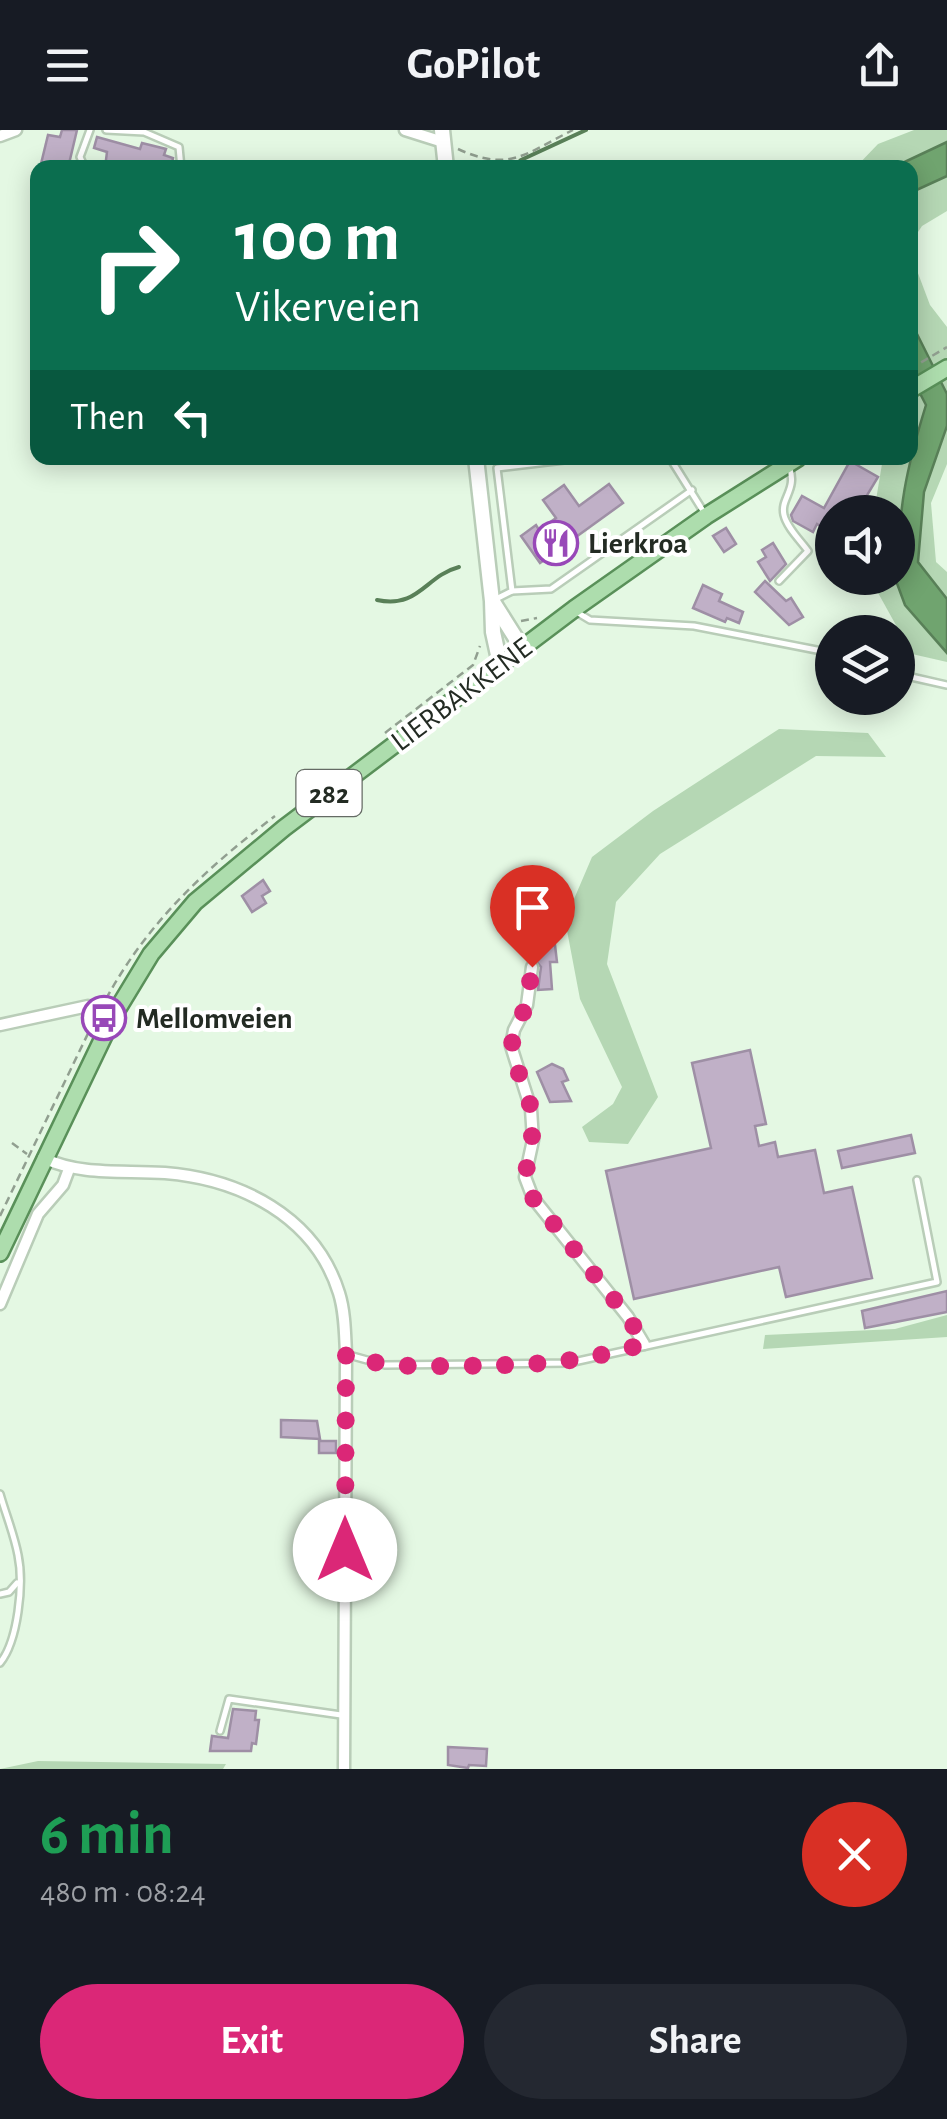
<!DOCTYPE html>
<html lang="en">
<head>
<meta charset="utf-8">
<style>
	:root { --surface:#171b24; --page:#242831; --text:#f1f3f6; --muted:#9ea1a6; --accent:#db2777 }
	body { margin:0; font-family:"Alegreya Sans",sans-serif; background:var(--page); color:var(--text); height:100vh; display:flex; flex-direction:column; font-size:38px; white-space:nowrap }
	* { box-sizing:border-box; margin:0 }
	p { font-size:32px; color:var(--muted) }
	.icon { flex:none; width:55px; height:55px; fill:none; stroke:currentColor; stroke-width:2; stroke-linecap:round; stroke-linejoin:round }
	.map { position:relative; height:1639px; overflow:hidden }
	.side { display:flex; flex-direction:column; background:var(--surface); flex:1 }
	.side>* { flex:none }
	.top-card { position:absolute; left:30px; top:30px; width:888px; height:305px; border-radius:20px; box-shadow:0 5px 25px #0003; background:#0b6e4f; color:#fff; overflow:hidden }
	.controls { position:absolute; left:815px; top:365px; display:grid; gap:20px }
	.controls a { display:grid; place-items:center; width:100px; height:100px; border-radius:50%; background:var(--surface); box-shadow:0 5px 25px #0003; font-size:50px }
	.pin { position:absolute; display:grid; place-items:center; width:85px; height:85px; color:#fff; margin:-102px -42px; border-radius:50% 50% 50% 0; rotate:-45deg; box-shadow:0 0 10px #0007 }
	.pin .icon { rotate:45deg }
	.me { position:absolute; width:110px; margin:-55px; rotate:0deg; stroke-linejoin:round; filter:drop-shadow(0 0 8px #0008) }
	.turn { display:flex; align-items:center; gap:35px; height:210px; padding:0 40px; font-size:45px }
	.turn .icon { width:130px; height:130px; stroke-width:2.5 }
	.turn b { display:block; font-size:70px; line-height:85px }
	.then { display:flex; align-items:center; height:95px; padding:0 40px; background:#0003; gap:20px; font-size:38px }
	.round { display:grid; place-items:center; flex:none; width:105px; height:105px; border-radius:52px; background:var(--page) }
	.headline { display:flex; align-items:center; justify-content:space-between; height:170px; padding:0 40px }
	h1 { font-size:60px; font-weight:700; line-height:75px; color:#1e9e55 }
	.primary-button { display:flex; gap:20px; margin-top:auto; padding:20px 40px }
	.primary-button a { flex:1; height:115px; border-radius:60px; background:var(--accent); color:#fff; font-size:40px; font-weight:700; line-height:115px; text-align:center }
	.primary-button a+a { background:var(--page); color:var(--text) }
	header { display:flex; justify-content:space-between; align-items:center; height:130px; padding:0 40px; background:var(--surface); font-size:45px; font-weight:700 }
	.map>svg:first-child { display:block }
	.green { fill:#b5d7b4 }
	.water { fill:#70a46f; stroke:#598058; stroke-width:2.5 }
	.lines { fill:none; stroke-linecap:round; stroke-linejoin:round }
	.stream { stroke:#598058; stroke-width:4 }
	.building { fill:#c0b0c7; stroke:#9e8fa5; stroke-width:2.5 }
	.service-casing { stroke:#b9cdb8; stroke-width:10 }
	.minor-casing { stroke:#b9cdb8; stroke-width:15 }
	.secondary-casing { stroke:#b9cdb8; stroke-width:19 }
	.primary-casing { stroke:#599059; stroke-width:20 }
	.path { stroke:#919f90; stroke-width:2.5; stroke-dasharray:8 5; stroke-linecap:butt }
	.service { stroke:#fff; stroke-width:5 }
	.minor { stroke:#fff; stroke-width:10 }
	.secondary { stroke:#fff; stroke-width:14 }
	.primary { stroke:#adddad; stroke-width:15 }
	.route { stroke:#db2777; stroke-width:18; stroke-dasharray:0 32.4 }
	.labels { text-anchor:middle; stroke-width:8; stroke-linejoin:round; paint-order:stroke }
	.shield { fill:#fff; stroke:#656b65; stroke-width:2.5 }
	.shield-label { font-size:28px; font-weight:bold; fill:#232b23 }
	.poi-label { font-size:30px; font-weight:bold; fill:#232b23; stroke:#fff; text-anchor:start }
	.street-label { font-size:30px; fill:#232b23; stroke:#fff }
</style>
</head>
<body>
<header><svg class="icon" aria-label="menu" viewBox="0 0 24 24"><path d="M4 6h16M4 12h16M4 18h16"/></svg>GoPilot<svg class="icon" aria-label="share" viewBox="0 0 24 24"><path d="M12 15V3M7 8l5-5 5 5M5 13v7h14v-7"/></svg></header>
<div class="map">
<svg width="947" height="1639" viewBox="0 0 947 1639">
	<rect width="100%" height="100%" fill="#e4f8e3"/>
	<g class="green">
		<polygon points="914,0 947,0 947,81 922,96 910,114 910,38 855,38 878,14"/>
		<polygon points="910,122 930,175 947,197 947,334 931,373 936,432 947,442 947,532 912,524 872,452 872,448 898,448 898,382 874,382 883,328 910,328"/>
		<polygon points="779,599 868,603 886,627 816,626 660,724 616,772 607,834 658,967 628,1014 589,1012 582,997 613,974 622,957 580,869 565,790 592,727 653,681"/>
		<polygon points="947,1185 947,1207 763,1219 765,1205 895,1199"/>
		<polygon points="38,1631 226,1634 223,1639 0,1639"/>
	</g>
	<g class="water">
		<polygon points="947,12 947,46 910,63 910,38 894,37"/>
		<path d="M910 190 947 264V296L924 362 918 432 947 469V523L905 475 895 448H898C898 378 906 340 926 275L910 244Z"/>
	</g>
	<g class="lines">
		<g class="stream">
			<polyline points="513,38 521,30 586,0"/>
			<path d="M377 470C419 479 425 446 459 437"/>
		</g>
	</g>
	<g class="building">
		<polygon points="62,0 77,0 68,38 40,38 48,5 60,7"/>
		<polygon points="97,7 140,19 142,13 166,19 164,25 173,28 171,38 105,38 107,22 94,18"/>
		<polygon points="850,331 878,347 857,382 832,382 832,403 817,394 813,402 793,391 791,385 802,366 824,378"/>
		<polygon points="609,354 623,373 540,433 521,406 536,395 539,400 556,388 543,370 564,355 579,376"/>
		<polygon points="726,398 736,414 724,422 713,406"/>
		<polygon points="773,413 786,434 770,451 758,432 766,427 762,420"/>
		<polygon points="765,451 786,471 791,468 803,487 789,495 755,462"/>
		<polygon points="703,455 722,464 719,471 743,482 739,493 727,488 725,492 693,478"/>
		<polygon points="263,750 270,761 262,766 266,773 252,782 242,766"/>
		<polygon points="555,815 557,832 550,832 552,859 538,860 541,837 534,829 533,816"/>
		<polygon points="750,920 766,994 755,996 759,1016 775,1012 778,1027 815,1020 824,1063 852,1057 872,1148 786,1167 779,1137 634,1169 606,1041 711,1018 692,933"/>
		<polygon points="552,934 563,939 568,950 562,952 571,971 550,972 537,942"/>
		<polygon points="911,1005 915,1023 842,1038 838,1021"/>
		<polygon points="947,1161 947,1182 865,1198 862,1181"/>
		<polygon points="281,1290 317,1291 320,1309 281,1307"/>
		<rect x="319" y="1311" width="17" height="12"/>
		<polygon points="233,1579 256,1581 255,1590 259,1590 256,1614 252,1613 251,1621 210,1621 212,1606 228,1608"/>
		<polygon points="448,1617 487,1619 486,1636 469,1635 468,1638 448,1635"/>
	</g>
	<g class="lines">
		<defs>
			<g id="service">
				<polyline points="106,0 144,2 179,17 181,38"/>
				<polyline points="85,38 80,27 90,0"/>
				<polyline points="670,328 705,384"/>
				<path d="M779 451 808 421C801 411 787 398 784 385 780 368 798 360 789 336"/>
				<polyline points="512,461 551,459 692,360"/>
				<polyline points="496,469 512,461 497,338 581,328"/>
				<polyline points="575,481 590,490 694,496 832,523"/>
				<polyline points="898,544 947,555"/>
				<polyline points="349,1225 385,1235 569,1233 937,1152 917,1050"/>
				<path d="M0 1364C6 1385 14 1404 18 1425 24 1454 18 1511 0 1533"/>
				<polyline points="0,1464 9,1462 17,1453"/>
				<polyline points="220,1601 229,1569 341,1585"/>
			</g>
			<g id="minor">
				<polyline points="405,0 443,12"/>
				<polyline points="0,6 16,0"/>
				<polyline points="532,837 527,875 514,900 511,916 531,979 533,1010 525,1047 533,1068 628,1187 644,1214"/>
				<polyline points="0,895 88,876 114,885"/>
				<path d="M43 1028C82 1046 123 1040 165 1043 240 1049 315 1086 339 1163 345 1182 345 1204 346 1224L344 1639"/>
				<polyline points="0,1174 38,1084 63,1055 69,1039"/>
			</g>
			<g id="secondary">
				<polyline points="442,0 446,38"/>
				<polyline points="476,328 492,471 493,502 500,534"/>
				<polyline points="493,472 522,518"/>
			</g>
			<g id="primary">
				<polyline points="910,260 947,238"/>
				<polyline points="0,1123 114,885 151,824 195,772 284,698 574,479 706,386 798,328"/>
			</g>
		</defs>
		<use href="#service" class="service-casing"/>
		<use href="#minor" class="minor-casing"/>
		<use href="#secondary" class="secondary-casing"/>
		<use href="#primary" class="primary-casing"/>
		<g class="path">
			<path d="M458 19C510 43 526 23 573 0"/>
			<polyline points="910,239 947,217"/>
			<polyline points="521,491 537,488"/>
			<polyline points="385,603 473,535 480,516"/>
			<path d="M106 869C148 792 206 738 275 686"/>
			<polyline points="12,1013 27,1024"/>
			<polyline points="0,1086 95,889"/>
		</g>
		<use href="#service" class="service"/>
		<use href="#minor" class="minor"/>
		<use href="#secondary" class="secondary"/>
		<use href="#primary" class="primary"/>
	</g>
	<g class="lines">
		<path class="route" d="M345 1420 346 1224C381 1238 416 1236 453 1236 526 1235 573 1235 644 1214L628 1187 533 1068 525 1047 532 1010V980L511 921 514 900 527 875 532 837"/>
	</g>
	<defs>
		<symbol id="restaurant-ring" viewBox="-11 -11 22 22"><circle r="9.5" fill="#fff" stroke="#9848b8" stroke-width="1.5"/><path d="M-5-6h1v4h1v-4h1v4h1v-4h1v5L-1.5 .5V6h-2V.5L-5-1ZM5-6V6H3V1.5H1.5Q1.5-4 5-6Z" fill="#9848b8"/></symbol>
		<symbol id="bus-ring" viewBox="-11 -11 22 22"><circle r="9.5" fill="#fff" stroke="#9848b8" stroke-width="1.5"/><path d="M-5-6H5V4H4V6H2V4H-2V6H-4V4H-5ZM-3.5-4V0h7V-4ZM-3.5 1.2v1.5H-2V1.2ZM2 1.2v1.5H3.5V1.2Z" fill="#9848b8"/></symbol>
	</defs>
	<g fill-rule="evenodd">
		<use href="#restaurant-ring" x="531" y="388" width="50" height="50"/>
		<use href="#bus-ring" x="79" y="863" width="50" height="50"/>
	</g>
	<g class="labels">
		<rect class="shield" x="296.5" y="640" width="65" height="46" rx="8"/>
		<g class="shield-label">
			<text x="329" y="673">282</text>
		</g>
		<g class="poi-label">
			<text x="588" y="423">Lierkroa</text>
			<text x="136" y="898">Mellomveien</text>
		</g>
		<g class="street-label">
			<text transform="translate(461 564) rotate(-37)" y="10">LIERBAKKENE</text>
		</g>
	</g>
</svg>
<div class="controls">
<a><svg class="icon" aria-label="sound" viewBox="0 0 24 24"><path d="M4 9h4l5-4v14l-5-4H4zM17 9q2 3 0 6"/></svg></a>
<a><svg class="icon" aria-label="layers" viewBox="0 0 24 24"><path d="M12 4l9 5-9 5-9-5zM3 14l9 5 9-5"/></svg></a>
</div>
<div class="pin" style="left:532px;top:837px;background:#d93025"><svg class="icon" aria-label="arrive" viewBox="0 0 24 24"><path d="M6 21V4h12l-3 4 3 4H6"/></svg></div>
<svg class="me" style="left:345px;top:1420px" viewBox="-20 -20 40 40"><circle r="19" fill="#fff"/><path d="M0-13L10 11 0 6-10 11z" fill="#db2777"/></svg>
<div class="top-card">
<div class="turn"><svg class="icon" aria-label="right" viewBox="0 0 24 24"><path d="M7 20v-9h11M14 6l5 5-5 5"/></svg><div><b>100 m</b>Vikerveien</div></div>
<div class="then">Then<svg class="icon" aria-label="left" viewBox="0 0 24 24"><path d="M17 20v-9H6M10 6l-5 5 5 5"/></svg></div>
</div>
</div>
<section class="side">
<div class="headline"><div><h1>6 min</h1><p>480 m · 08:24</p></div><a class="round" style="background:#d93025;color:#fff"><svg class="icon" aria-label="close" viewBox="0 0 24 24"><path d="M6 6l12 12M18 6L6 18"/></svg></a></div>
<div class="primary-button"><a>Exit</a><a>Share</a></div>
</section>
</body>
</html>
